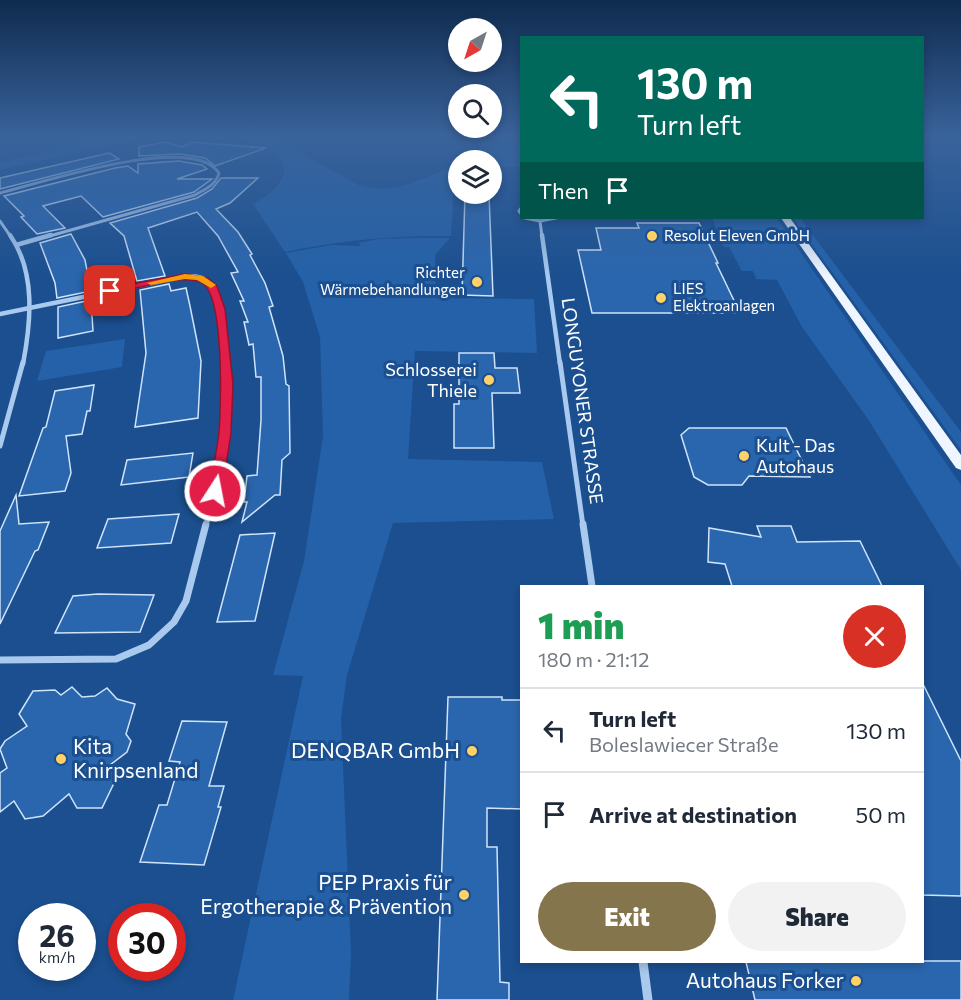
<!DOCTYPE html>
<html lang="en">
<head>
<meta charset="utf-8">
<style>
	:root { --surface:#fff; --page:#f2f2f3; --text:#1f2937; --muted:#747a83; --line:#e0e1e3; --accent:#84754c }
	body { margin:0; font-family:Commissioner,sans-serif; background:var(--page); color:var(--text); height:100vh; display:flex; flex-direction:column; font-size:22px; white-space:nowrap }
	* { box-sizing:border-box; margin:0 }
	p { font-size:20px; color:var(--muted) }
	.icon { flex:none; width:33px; height:33px; fill:none; stroke:currentColor; stroke-width:2; stroke-linecap:round; stroke-linejoin:round }
	.map { position:relative; flex:1; overflow:hidden }
	.drawer { position:absolute; left:520px; top:585px; width:404px; height:378px; display:flex; flex-direction:column; background:var(--surface); border-radius:0px; box-shadow:0 3px 9px #0003 }
	.drawer>* { flex:none }
	.top-card { position:absolute; left:520px; top:36px; width:404px; height:183px; border-radius:0px; box-shadow:0 3px 9px #0003; background:#00695c; color:#fff; overflow:hidden }
	.needle { width:39px; rotate:219deg }
	.buttons { position:absolute; left:448px; top:18px; display:grid; gap:12px }
	.buttons a { display:grid; place-items:center; width:54px; height:54px; border-radius:50%; background:var(--surface); box-shadow:0 3px 9px #0003; font-size:30px }
	.speed { position:absolute; left:18px; top:903px; display:flex; gap:12px; font-size:30px; font-weight:700; text-align:center }
	.speed>* { display:grid; place-content:center; width:78px; height:78px; border-radius:50%; background:var(--surface); box-shadow:0 3px 9px #0003; line-height:1 }
	.speed small { font-size:15px; font-weight:400 }
	.speed .limit { border:9px solid #d22; background:#fff; color:#111 }
	.pin { position:absolute; display:grid; place-items:center; width:51px; height:51px; color:#fff; margin:-26px; border-radius:12px; box-shadow:0 3px 9px #0006 }
	.me { position:absolute; width:66px; margin:-33px; rotate:11deg; stroke-linejoin:round; filter:drop-shadow(0 0 4px #0008) }
	.turn { display:flex; align-items:center; gap:21px; height:126px; padding:0 18px; font-size:27px }
	.turn .icon { width:78px; height:78px; stroke-width:2.5 }
	.turn b { display:block; font-size:42px; line-height:51px }
	.then { display:flex; align-items:center; height:57px; padding:0 18px; background:#0003; gap:12px; font-size:22px }
	.round { display:grid; place-items:center; flex:none; width:63px; height:63px; border-radius:32px; background:var(--page) }
	.summary { display:flex; align-items:center; justify-content:space-between; height:102px; padding:0 18px }
	h1 { font-size:36px; font-weight:800; line-height:45px; color:#1e9e55 }
	.button { display:flex; gap:12px; margin-top:auto; padding:12px 18px }
	.button a { flex:1; height:69px; border-radius:36px; background:var(--accent); color:#fff; font-size:24px; font-weight:800; line-height:69px; text-align:center }
	.button a+a { background:var(--page); color:var(--text) }
	ul { padding:0; list-style:none }
	li { display:flex; align-items:center; gap:18px; height:84px; padding:0 18px; border-top:2px solid var(--line) }
	li div { flex:1 }
	li b { display:block; font-size:22px }
	li em { font-style:normal }
	.map>svg:first-child { display:block }
	.green { fill:#2461a8 }
	.building { fill:#2a66ad; stroke:#cfe3fa; stroke-width:1.5 }
	.lines { fill:none; stroke-linecap:round; stroke-linejoin:round }
	.minor-far4 { stroke:#a9c9ee; stroke-width:3 }
	.minor-far3 { stroke:#a9c9ee; stroke-width:4.5 }
	.minor-far2 { stroke:#a9c9ee; stroke-width:5 }
	.minor-far1 { stroke:#a9c9ee; stroke-width:7 }
	.minor { stroke:#a9c9ee; stroke-width:9 }
	.primary { fill:#f0f6ff; fill-rule:evenodd }
	.route { fill:#e11d48; stroke:#92132f; stroke-width:1.5 }
	.slow { fill:#f59e0b }
	.poi-dot { fill:#ffd166; stroke:#1b4f8f; stroke-width:2 }
	.labels { text-anchor:middle; stroke-width:6; stroke-linejoin:round; paint-order:stroke }
	.far-poi-label { font-size:15px; fill:#fff; stroke:#1b4f8f; text-anchor:start }
	.poi-label { font-size:18px; fill:#fff; stroke:#1b4f8f; text-anchor:end }
	.street-label { font-size:18px; fill:#fff; stroke:#1b4f8f }
	.near-poi-label { font-size:21px; fill:#fff; stroke:#1b4f8f; text-anchor:end }
</style>
</head>
<body>
<div class="map">
<svg width="961" height="1000" viewBox="0 0 961 1000">
	<rect width="100%" height="100%" fill="#1b4f8f"/>
	<g class="green">
		<polygon points="102,137 144,137 0,170 0,163"/>
		<path d="M233 137H271L358 185C398 196 423 178 459 163V166H455L451 236C395 235 340 240 285 252L253 204C261 199 271 194 276 187 303 155 256 142 233 137Z"/>
		<polygon points="516,143 522,144 522,167 492,167 492,160 464,160 500,145"/>
		<polygon points="712,218 777,218 961,485 961,570 868,419 802,327 777,280 756,279 753,271 742,271 729,247 724,247"/>
		<polygon points="793,218 800,218 961,432 961,450"/>
		<polygon points="413,238 450,238 435,255 436,298 534,299 537,353 415,351 408,459 542,462 554,519 393,523 347,675 341,718 351,953 349,1000 233,1000 303,676 273,675 304,561 323,436 320,337 303,282 286,253 332,245 359,246 361,244 357,243 380,239"/>
		<polygon points="125,339 122,367 37,381 46,351"/>
	</g>
	<g class="building">
		<polygon points="165,142 183,147 191,142 266,148 215,166 205,158 180,154 139,156 139,147"/>
		<polygon points="109,153 119,159 0,189 0,178"/>
		<polygon points="179,161 202,165 207,169 177,179 212,179 194,192 103,217 81,196 43,206 65,228 37,234 21,217 24,216 4,196 115,168 128,166 138,173 138,164"/>
		<polygon points="221,178 258,178 230,203 216,209 238,232 252,254 250,255 265,283 273,306 269,307 283,356 286,384 289,386 290,453 282,460 280,495 275,495 242,522 247,502 244,502 247,476 257,475 261,420 261,377 256,377 253,344 249,345 244,322 248,322 240,301 244,301 231,273 238,272 218,236 197,212 148,228 165,276 137,281 124,236 110,223 197,198 212,189"/>
		<polygon points="465,194 489,194 493,296 462,295"/>
		<polygon points="637,223 699,223 718,263 716,263 740,313 592,313 578,250 601,250 596,228 639,228"/>
		<polygon points="71,234 85,260 91,291 57,298 55,283 40,243"/>
		<polygon points="169,284 171,291 186,288 190,306 201,361 198,418 135,427 146,353 140,290"/>
		<polygon points="91,300 93,331 58,338 58,307"/>
		<polygon points="459,353 494,353 495,368 517,368 520,393 492,393 494,448 454,448 454,404 459,404"/>
		<polygon points="94,385 90,411 87,411 82,434 66,436 71,473 65,491 19,496 43,428 46,427 55,391"/>
		<polygon points="689,428 786,428 810,477 749,476 742,485 708,485 694,477 681,435"/>
		<polygon points="193,453 189,477 121,485 127,460"/>
		<polygon points="16,495 19,524 49,522 38,550 35,551 0,624 0,531"/>
		<polygon points="179,514 171,543 97,548 108,519"/>
		<polygon points="757,526 791,526 797,542 860,541 882,586 732,586 725,564 708,562 709,528 761,537"/>
		<polygon points="275,533 255,621 217,622 240,535"/>
		<polygon points="98,594 154,595 140,632 55,633 73,596"/>
		<polygon points="922,682 961,761 961,896 922,895"/>
		<polygon points="72,687 82,697 95,696 107,688 117,699 135,704 126,734 131,741 127,752 110,765 116,779 102,808 77,808 69,794 43,816 25,819 14,801 0,812 0,773 7,768 0,749 5,741 27,726 19,714 33,691 55,690 61,695"/>
		<polygon points="448,697 502,697 502,700 522,700 522,809 487,808 487,847 497,847 500,982 509,983 509,1000 437,1000"/>
		<polygon points="182,721 227,722 209,786 224,786 218,807 221,807 204,865 140,862 159,805 167,805 180,762 169,761"/>
		<polygon points="922,961 961,961 961,1000 755,1000 746,962"/>
	</g>
	<g class="lines">
		<g class="minor-far4">
			<path d="M0 193C41 183 192 132 219 173 216 185 205 189 195 195L46 237"/>
			<polyline points="522,207 519,211 522,215"/>
			<polyline points="525,218 540,221 556,218"/>
			<polyline points="0,221 11,237"/>
			<polyline points="540,221 542,237"/>
		</g>
		<g class="minor-far3">
			<path d="M10 235C36 272 31 322 23 364"/>
			<polyline points="542,235 560,364"/>
			<polyline points="16,245 51,235"/>
			<path d="M0 314 171 279C181 277 194 274 204 279 225 289 223 343 225 364"/>
		</g>
		<g class="minor-far2">
			<polyline points="560,362 583,526"/>
			<polyline points="0,446 23,362"/>
			<polyline points="206,526 223,433 225,362"/>
		</g>
		<g class="minor-far1">
			<polyline points="583,524 592,586"/>
			<polyline points="0,660 116,659 149,645 174,622 186,601 206,524"/>
		</g>
		<polyline class="minor" points="643,962 648,1000"/>
		<polygon class="primary" points="781,218 790,218 961,455 961,470 956,468"/>
	</g>
	<linearGradient id="sky" x2="0" y2="1"><stop stop-color="#0f2b4f"/><stop offset="0.49" stop-color="#39639b"/><stop offset="1" stop-color="#39639b" stop-opacity="0"/></linearGradient>
	<rect width="961" height="277" fill="url(#sky)"/>
	<path class="route" d="M185 274 208 278 217 286 225 309 233 384 231 433 222 491 215 495 209 491C212 471 217 452 219 432 221 408 225 290 200 282 179 274 133 290 110 294L105 291 110 288Z"/>
	<polygon class="slow" points="185,274 203,276 216,285 211,288 197,280 185,279 151,285 147,283"/>
	<g class="poi-dot">
		<circle cx="652" cy="236" r="6"/>
		<circle cx="477" cy="282" r="6"/>
		<circle cx="661" cy="298" r="6"/>
		<circle cx="489" cy="380" r="6"/>
		<circle cx="744" cy="456" r="6"/>
		<circle cx="472" cy="751" r="6"/>
		<circle cx="61" cy="759" r="6"/>
		<circle cx="464" cy="895" r="6"/>
		<circle cx="856" cy="981" r="6"/>
	</g>
	<g class="labels">
		<g class="far-poi-label">
			<text x="664" y="241">Resolut Eleven GmbH</text>
			<text x="465" y="278" text-anchor="end">Richter<tspan x="465" dy="17">Wärmebehandlungen</tspan></text>
			<text x="673" y="294">LIES<tspan x="673" dy="17">Elektroanlagen</tspan></text>
		</g>
		<g class="poi-label">
			<text x="477" y="376">Schlosserei<tspan x="477" dy="21">Thiele</tspan></text>
			<text x="756" y="452" text-anchor="start">Kult - Das<tspan x="756" dy="21">Autohaus</tspan></text>
		</g>
		<g class="street-label">
			<text transform="translate(582 401) rotate(82)" y="6">LONGUYONER STRASSE</text>
		</g>
		<g class="near-poi-label">
			<text x="73" y="754" text-anchor="start">Kita<tspan x="73" dy="24">Knirpsenland</tspan></text>
			<text x="460" y="758">DENQBAR GmbH</text>
			<text x="452" y="890">PEP Praxis für<tspan x="452" dy="24">Ergotherapie &amp; Prävention</tspan></text>
			<text x="844" y="988">Autohaus Forker</text>
		</g>
	</g>
</svg>
<div class="buttons">
<a><svg class="needle" viewBox="-14 -14 28 28"><path d="M0-13l5 13h-10z" fill="#e53935"/><path d="M0 13l5-13h-10z" fill="#747a83"/></svg></a>
<a><svg class="icon" aria-label="search" viewBox="0 0 24 24"><circle cx="10" cy="10" r="6"/><path d="M15 15l6 6"/></svg></a>
<a><svg class="icon" aria-label="layers" viewBox="0 0 24 24"><path d="M12 4l9 5-9 5-9-5zM3 14l9 5 9-5"/></svg></a>
</div>
<div class="speed"><div>26<small>km/h</small></div><div class="limit">30</div></div>
<div class="pin" style="left:110px;top:291px;background:#d93025"><svg class="icon" aria-label="arrive" viewBox="0 0 24 24"><path d="M6 21V4h12l-3 4 3 4H6"/></svg></div>
<svg class="me" style="left:215px;top:491px" viewBox="-20 -20 40 40"><circle r="17" fill="#e11d48" stroke="#fff" stroke-width="3"/><path d="M0-11L8 9 0 5-8 9z" fill="#fff"/></svg>
<div class="top-card">
<div class="turn"><svg class="icon" aria-label="left" viewBox="0 0 24 24"><path d="M17 20v-9H6M10 6l-5 5 5 5"/></svg><div><b>130 m</b>Turn left</div></div>
<div class="then">Then<svg class="icon" aria-label="arrive" viewBox="0 0 24 24"><path d="M6 21V4h12l-3 4 3 4H6"/></svg></div>
</div>
<section class="drawer">
<div class="summary"><div><h1>1 min</h1><p>180 m · 21:12</p></div><a class="round" style="background:#d93025;color:#fff"><svg class="icon" aria-label="close" viewBox="0 0 24 24"><path d="M6 6l12 12M18 6L6 18"/></svg></a></div>
<ul>
<li><svg class="icon" aria-label="left" viewBox="0 0 24 24"><path d="M17 20v-9H6M10 6l-5 5 5 5"/></svg><div><b>Turn left</b><p>Boleslawiecer Straße</p></div><em>130 m</em></li>
<li><svg class="icon" aria-label="arrive" viewBox="0 0 24 24"><path d="M6 21V4h12l-3 4 3 4H6"/></svg><div><b>Arrive at destination</b></div><em>50 m</em></li>
</ul>
<div class="button"><a>Exit</a><a>Share</a></div>
</section>
</div>
</body>
</html>
